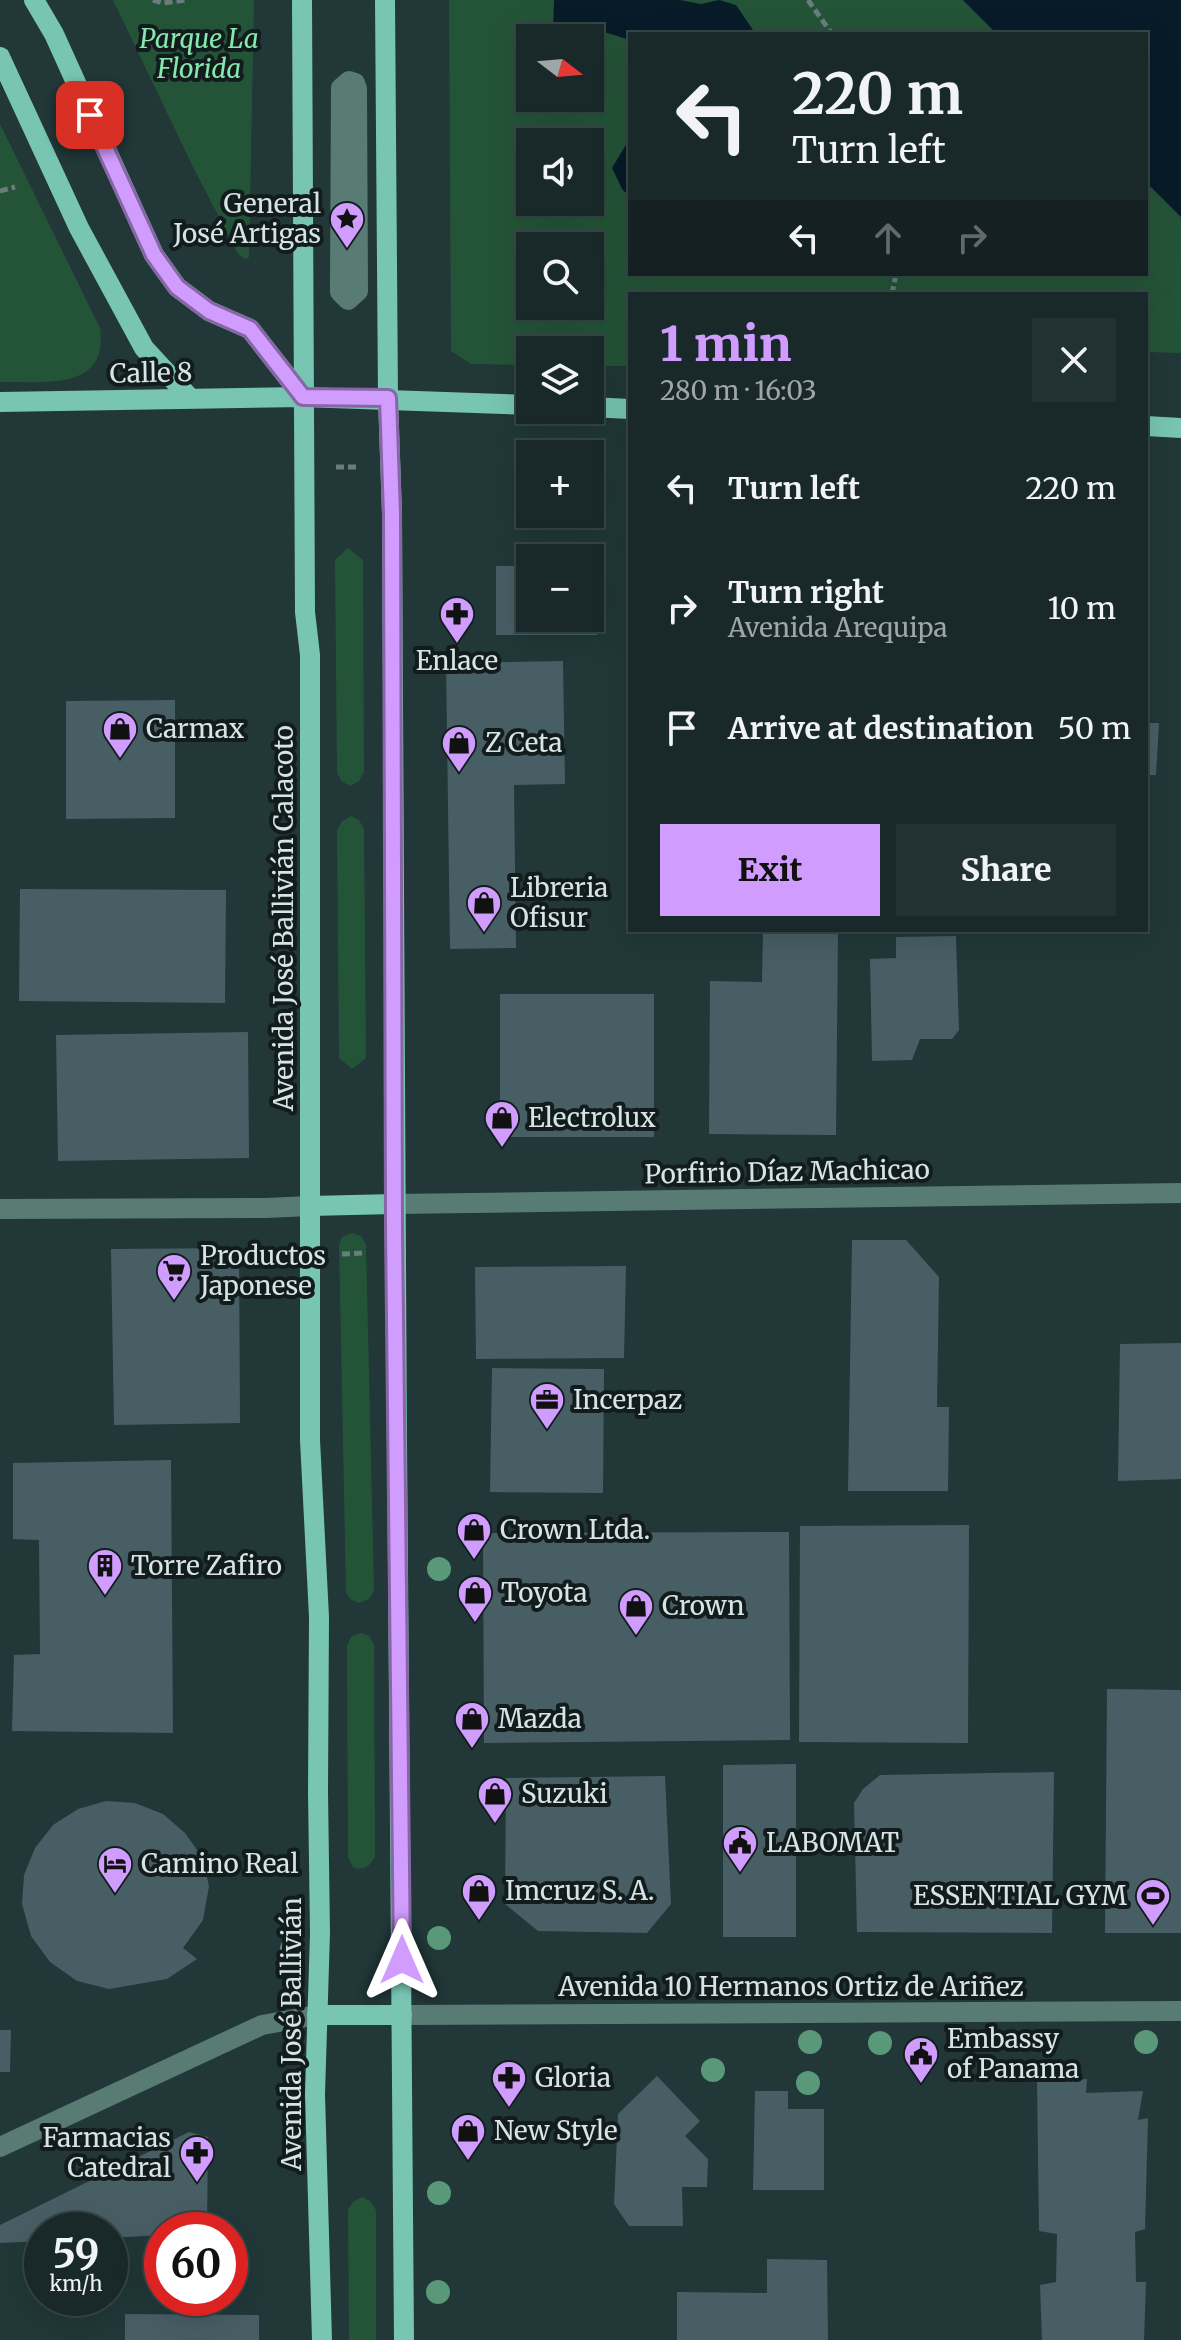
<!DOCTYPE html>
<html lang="en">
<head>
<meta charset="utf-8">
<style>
	:root { --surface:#19292a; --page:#223132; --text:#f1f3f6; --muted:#9fa6a8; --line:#374547; --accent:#d09dfe }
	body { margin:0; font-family:Merriweather,serif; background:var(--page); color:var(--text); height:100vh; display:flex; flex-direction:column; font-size:30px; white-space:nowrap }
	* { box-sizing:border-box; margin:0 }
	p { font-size:26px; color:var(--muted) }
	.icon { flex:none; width:44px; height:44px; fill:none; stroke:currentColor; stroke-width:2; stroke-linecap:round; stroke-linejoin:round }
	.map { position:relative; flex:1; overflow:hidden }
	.details { position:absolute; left:628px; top:292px; width:520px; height:640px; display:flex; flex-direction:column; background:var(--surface); border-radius:0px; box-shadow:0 8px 32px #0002,0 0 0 2px var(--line) }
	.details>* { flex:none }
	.top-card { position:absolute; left:628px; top:32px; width:520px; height:244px; border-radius:0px; box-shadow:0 8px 32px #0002,0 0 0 2px var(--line); background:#19292a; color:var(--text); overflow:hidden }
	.needle { width:52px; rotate:106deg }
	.tools { position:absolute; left:516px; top:24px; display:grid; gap:16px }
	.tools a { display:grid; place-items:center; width:88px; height:88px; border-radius:0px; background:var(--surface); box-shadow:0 8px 32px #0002,0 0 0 2px var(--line); font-size:40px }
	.speed { position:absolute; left:24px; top:2212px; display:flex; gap:16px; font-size:40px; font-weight:700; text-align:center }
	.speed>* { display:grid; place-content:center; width:104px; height:104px; border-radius:50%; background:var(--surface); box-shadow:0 8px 32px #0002,0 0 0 2px var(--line); line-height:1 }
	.speed small { font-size:20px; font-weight:400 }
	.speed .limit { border:12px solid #d22; background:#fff; color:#111 }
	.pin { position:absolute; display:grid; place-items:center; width:68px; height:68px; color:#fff; margin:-34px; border-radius:16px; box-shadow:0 4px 12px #0006 }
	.me { position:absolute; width:88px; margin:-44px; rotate:0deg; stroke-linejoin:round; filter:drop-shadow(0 0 6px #0008) }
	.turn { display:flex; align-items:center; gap:28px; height:168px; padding:0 32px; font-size:36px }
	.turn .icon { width:104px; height:104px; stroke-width:2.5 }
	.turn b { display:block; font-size:56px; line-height:68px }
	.lanes { display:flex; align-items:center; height:76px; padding:0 32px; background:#0003; justify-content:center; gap:40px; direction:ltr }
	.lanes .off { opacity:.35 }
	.round { display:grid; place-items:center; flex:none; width:84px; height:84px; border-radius:0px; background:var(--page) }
	.summary { display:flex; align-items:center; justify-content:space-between; height:136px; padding:0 32px }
	h1 { font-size:48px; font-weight:800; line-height:60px; color:var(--accent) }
	.action { display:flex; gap:16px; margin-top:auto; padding:16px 32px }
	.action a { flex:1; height:92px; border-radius:0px; background:var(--accent); color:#111; font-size:32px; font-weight:800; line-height:92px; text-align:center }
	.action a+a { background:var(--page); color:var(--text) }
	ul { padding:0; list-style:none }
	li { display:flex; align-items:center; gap:24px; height:120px; padding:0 32px }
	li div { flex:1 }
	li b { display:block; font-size:30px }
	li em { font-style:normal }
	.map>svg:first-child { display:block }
	.green { fill:#245438; fill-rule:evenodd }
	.water { fill:#071b29 }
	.building { fill:#485e65 }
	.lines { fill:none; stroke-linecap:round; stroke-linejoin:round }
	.path { stroke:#6a7c7d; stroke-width:5; stroke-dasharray:8 4; stroke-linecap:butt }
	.minor { stroke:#587c73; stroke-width:20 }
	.major { stroke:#78c5b3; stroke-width:20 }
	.tree { fill:#599878 }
	.route-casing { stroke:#8766a5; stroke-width:20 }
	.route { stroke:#d09dfe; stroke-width:14 }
	.labels { text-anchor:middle; stroke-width:8; stroke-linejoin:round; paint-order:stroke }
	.park-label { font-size:26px; font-style:italic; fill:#86e8ac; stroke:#131c1d }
	.poi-label { font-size:26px; fill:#d7e4e5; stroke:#131c1d; text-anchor:start }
	.street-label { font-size:26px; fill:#d7e4e5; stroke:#131c1d }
</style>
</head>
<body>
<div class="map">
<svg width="1181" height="2340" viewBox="0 0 1181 2340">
	<rect width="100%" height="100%" fill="#213738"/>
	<g class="green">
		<polygon points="113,0 254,0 249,257 245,259 238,254 193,167"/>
		<path d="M449 0H963L997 34H630V274H1146V182L1181 217V353L1146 352V294H630V366H590V350H530V365L471 364 451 351ZM530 38H590V98H530ZM530 142H590V202H530ZM530 246H590V306H530Z"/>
		<path d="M0 124 100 328C109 392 43 381 0 382Z"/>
		<polygon points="348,548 363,560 364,772 359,781 350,786 341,781 337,772 335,560"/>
		<polygon points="351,816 359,820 364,829 366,1058 352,1069 339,1058 337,830 342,821"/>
		<polygon points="352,1233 361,1236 366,1245 374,1591 369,1599 359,1603 350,1599 346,1592 339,1245 342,1237"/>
		<path d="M361 1633 369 1636 374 1645 375 1857C368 1867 365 1871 353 1867L348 1857 347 1645 352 1636Z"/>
		<polygon points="362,2197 370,2201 376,2210 376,2340 349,2340 348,2210 353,2202"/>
	</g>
	<g class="water">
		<polygon points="554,0 680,0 701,4 719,0 736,5 753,30 752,34 630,34 630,40 604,32 578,38 562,38 553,29"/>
		<polygon points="963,0 1181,0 1181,217 1146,182 1146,34 997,34"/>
		<polygon points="630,138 630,197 622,189 612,168"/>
	</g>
	<g class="building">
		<polygon points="496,566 530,566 530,618 590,618 590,566 597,566 597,635 496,635"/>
		<polygon points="563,661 565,784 514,785 516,948 450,949 446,663"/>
		<polygon points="175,700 175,818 66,819 66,701"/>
		<polygon points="1146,723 1159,723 1156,775 1146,775"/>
		<polygon points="20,889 226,890 225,1003 19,1001"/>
		<polygon points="763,930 838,930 836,1135 709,1134 710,981 762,982"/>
		<polygon points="956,936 959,1030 952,1039 920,1039 912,1060 872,1061 870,959 896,958 896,937"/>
		<rect x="500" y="994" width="154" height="143"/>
		<polygon points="248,1032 249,1158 58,1161 56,1035"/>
		<polygon points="852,1240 906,1240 939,1277 937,1407 949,1407 948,1491 848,1491"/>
		<polygon points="239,1248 240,1423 114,1425 111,1249"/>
		<polygon points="626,1266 624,1358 476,1359 475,1267"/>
		<polygon points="1181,1343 1181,1479 1118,1481 1120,1344"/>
		<polygon points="492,1368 604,1369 603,1493 490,1492"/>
		<polygon points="171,1460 173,1733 12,1731 14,1655 40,1654 39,1540 13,1539 13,1463"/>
		<polygon points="969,1525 968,1743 799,1742 800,1526"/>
		<polygon points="789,1532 790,1740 484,1743 483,1533"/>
		<polygon points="1107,1689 1181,1690 1181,1933 1105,1933"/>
		<polygon points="796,1764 796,1937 723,1937 723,1765"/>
		<polygon points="1054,1772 1052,1933 857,1932 854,1803 863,1789 880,1775"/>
		<polygon points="665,1776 671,1904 647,1933 538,1931 505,1904 506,1778"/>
		<polygon points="106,1801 135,1803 163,1814 185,1833 202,1857 209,1886 203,1920 183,1948 197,1959 167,1979 109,1989 77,1981 50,1962 31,1936 22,1904 24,1875 35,1848 53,1825 78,1809"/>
		<polygon points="0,2030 11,2030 10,2072 0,2072"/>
		<polygon points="657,2076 700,2121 685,2136 708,2159 707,2187 682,2187 683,2226 629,2226 614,2204 618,2114"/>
		<polygon points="1087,2079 1086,2093 1143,2091 1138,2120 1148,2118 1145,2229 1135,2232 1136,2282 1146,2282 1144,2340 1042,2340 1040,2285 1056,2282 1057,2234 1039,2231 1037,2082"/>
		<polygon points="755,2091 788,2091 788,2109 824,2109 824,2190 753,2190"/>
		<polygon points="189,2132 208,2137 207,2230 162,2230 162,2235 110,2238 110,2230 42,2230 42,2241 0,2243 0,2225"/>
		<polygon points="767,2259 827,2260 828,2340 677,2340 677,2292 767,2293"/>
		<polygon points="125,2314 259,2315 259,2340 125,2340"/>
	</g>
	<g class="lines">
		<g class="path">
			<polyline points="153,0 163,3 187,0"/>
			<polyline points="808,0 832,34"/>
			<polyline points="0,191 15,187"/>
			<polyline points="892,294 896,274"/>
			<polyline points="336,467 358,467"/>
			<polyline points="342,1254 364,1253"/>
		</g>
		<g class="minor">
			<polygon points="349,81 355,83 357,89 358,291 348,300 340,292 340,281 341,88"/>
			<polyline points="394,1204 1181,1193"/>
			<polyline points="0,1209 266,1208 310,1206"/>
			<polyline points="402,2015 1181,2011"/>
			<polyline points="0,2147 262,2025 317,2015"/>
		</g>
		<g class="major">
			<polyline points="34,0 54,34 154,255 177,287 209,311 250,329 303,397"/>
			<polyline points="302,0 305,612 310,655 310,1440 319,1617 318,1792 320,1933 315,2094 322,2340"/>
			<path d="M385 0 388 398 392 514C394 1123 399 1731 404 2340"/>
			<polyline points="0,57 79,228 144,348 190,398"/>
			<polyline points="0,402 303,397 530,405"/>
			<polyline points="590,407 630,409"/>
			<polyline points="1146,426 1181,428"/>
			<polyline points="310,1206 394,1204"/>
			<polyline points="317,2015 402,2015"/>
		</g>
	</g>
	<g class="tree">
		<circle cx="439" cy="1569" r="12"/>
		<circle cx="439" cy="1938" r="12"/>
		<circle cx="292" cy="1949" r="12"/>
		<circle cx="810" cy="2042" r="12"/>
		<circle cx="1146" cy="2042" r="12"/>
		<circle cx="880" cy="2043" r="12"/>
		<circle cx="713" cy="2070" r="12"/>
		<circle cx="808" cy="2083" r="12"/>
		<circle cx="439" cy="2193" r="12"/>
		<circle cx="438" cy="2292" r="12"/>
	</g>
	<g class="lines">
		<defs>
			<polyline id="route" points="90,115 154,255 177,287 209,311 250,329 303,397 388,398 392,514 394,1228 402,1960"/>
		</defs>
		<use href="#route" class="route-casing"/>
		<use href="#route" class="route"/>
	</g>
	<defs>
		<symbol id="sight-pin" viewBox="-11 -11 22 30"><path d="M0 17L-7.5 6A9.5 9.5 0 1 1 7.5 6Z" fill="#d09dfe" stroke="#131c1d"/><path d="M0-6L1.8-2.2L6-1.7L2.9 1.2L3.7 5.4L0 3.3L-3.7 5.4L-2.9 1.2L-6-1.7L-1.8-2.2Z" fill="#111"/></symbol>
		<symbol id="pharmacy-pin" viewBox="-11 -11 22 30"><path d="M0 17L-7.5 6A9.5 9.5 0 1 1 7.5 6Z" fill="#d09dfe" stroke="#131c1d"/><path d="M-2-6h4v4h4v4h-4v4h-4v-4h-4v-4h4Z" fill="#111"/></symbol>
		<symbol id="shop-pin" viewBox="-11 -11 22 30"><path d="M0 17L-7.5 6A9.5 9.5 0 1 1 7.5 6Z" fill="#d09dfe" stroke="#131c1d"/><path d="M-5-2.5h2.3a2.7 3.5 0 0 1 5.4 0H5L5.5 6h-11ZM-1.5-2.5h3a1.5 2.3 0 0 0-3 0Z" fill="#111"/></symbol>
		<symbol id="supermarket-pin" viewBox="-11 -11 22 30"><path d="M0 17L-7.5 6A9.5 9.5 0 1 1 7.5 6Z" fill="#d09dfe" stroke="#131c1d"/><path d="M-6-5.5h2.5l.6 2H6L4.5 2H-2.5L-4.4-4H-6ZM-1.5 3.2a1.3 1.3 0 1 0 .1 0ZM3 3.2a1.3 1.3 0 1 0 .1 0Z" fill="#111"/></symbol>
		<symbol id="office-pin" viewBox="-11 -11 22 30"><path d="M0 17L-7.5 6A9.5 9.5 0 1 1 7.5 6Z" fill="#d09dfe" stroke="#131c1d"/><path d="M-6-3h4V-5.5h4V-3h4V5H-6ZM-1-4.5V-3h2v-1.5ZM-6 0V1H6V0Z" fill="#111"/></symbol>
		<symbol id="building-pin" viewBox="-11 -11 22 30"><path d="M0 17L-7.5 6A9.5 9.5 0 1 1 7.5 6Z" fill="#d09dfe" stroke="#131c1d"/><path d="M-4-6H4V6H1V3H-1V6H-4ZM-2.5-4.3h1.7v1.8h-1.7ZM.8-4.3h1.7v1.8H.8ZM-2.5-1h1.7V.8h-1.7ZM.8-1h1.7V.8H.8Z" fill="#111"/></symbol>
		<symbol id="civic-pin" viewBox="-11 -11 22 30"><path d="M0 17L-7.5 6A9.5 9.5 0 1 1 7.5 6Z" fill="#d09dfe" stroke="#131c1d"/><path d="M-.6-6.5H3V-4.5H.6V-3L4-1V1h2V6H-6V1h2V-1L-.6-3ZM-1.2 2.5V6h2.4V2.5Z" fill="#111"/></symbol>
		<symbol id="hotel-pin" viewBox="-11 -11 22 30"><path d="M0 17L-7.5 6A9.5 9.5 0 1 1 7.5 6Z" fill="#d09dfe" stroke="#131c1d"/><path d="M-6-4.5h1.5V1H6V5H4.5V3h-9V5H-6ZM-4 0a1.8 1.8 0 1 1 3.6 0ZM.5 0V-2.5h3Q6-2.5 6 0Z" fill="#111"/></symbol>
		<symbol id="stadium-pin" viewBox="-11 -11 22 30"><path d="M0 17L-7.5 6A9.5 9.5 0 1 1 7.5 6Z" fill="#d09dfe" stroke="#131c1d"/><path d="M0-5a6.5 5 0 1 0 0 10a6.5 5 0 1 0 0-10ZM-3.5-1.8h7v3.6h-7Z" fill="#111"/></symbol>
	</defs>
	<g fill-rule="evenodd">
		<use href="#sight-pin" x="327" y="199" width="40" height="54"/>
		<use href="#pharmacy-pin" x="437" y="594" width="40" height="54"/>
		<use href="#shop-pin" x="100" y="709" width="40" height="54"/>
		<use href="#shop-pin" x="439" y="723" width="40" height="54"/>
		<use href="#shop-pin" x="464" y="883" width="40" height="54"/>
		<use href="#shop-pin" x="482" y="1098" width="40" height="54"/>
		<use href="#supermarket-pin" x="154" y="1251" width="40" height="54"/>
		<use href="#office-pin" x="527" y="1380" width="40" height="54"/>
		<use href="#shop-pin" x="454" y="1510" width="40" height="54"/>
		<use href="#building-pin" x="85" y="1546" width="40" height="54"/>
		<use href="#shop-pin" x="455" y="1573" width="40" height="54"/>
		<use href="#shop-pin" x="616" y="1586" width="40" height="54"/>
		<use href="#shop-pin" x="452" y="1699" width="40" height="54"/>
		<use href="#shop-pin" x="475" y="1774" width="40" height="54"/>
		<use href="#civic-pin" x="720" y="1823" width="40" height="54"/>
		<use href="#hotel-pin" x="95" y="1844" width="40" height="54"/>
		<use href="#shop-pin" x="459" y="1871" width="40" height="54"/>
		<use href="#stadium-pin" x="1133" y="1876" width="40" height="54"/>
		<use href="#civic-pin" x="901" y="2034" width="40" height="54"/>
		<use href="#pharmacy-pin" x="489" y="2058" width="40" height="54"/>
		<use href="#shop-pin" x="448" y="2111" width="40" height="54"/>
		<use href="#pharmacy-pin" x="177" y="2133" width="40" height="54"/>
	</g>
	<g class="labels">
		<g class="park-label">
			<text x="199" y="48">Parque La<tspan x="199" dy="30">Florida</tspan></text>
		</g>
		<g class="poi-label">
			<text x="321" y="213" text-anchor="end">General<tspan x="321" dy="30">José Artigas</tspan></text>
			<text x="457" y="670" text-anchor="middle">Enlace</text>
			<text x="146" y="738">Carmax</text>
			<text x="485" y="752">Z Ceta</text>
			<text x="510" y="897">Libreria<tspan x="510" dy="30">Ofisur</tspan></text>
			<text x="528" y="1127">Electrolux</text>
			<text x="200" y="1265">Productos<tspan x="200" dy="30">Japonese</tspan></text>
			<text x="573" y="1409">Incerpaz</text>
			<text x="500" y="1539">Crown Ltda.</text>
			<text x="131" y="1575">Torre Zafiro</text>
			<text x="501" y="1602">Toyota</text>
			<text x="662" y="1615">Crown</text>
			<text x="498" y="1728">Mazda</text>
			<text x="521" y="1803">Suzuki</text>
			<text x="766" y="1852">LABOMAT</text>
			<text x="141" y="1873">Camino Real</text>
			<text x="505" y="1900">Imcruz S. A.</text>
			<text x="1127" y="1905" text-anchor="end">ESSENTIAL GYM</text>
			<text x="947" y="2048">Embassy<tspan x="947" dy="30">of Panama</tspan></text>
			<text x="535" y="2087">Gloria</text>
			<text x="494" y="2140">New Style</text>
			<text x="171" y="2147" text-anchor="end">Farmacias<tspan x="171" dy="30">Catedral</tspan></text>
		</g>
		<g class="street-label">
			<text transform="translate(151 373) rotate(-1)" y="9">Calle 8</text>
			<text transform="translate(284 918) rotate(-90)" y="9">Avenida José Ballivián Calacoto</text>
			<text transform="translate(787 1172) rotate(-1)" y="9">Porfirio Díaz Machicao</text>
			<text x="791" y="1996">Avenida 10 Hermanos Ortiz de Ariñez</text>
			<text transform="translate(292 2034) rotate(-90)" y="9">Avenida José Ballivián</text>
		</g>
	</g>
</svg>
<div class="tools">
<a><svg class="needle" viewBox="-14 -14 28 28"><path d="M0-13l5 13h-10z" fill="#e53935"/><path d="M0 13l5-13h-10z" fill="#9fa6a8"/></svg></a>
<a><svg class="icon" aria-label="sound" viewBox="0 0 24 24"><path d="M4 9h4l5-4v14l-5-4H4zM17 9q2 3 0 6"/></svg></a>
<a><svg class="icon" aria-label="search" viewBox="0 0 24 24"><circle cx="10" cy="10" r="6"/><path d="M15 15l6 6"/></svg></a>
<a><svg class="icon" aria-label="layers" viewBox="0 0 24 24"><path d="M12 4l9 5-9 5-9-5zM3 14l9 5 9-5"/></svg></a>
<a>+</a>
<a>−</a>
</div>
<div class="speed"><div>59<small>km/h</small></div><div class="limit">60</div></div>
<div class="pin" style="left:90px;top:115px;background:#d93025"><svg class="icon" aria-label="arrive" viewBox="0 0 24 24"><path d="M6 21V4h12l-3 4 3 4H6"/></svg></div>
<svg class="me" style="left:402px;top:1960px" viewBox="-20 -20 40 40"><path d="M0-17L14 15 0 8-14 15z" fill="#d09dfe" stroke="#fff" stroke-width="4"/></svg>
<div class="top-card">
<div class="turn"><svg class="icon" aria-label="left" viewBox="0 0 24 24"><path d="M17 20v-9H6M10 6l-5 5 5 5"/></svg><div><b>220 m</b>Turn left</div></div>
<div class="lanes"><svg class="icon" aria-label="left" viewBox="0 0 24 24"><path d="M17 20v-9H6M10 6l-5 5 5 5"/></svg><svg class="icon off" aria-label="ahead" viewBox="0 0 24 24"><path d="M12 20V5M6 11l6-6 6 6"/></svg><svg class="icon off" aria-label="right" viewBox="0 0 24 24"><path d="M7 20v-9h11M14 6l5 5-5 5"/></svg></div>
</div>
<section class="details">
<div class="summary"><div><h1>1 min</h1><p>280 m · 16:03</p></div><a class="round"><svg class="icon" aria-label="close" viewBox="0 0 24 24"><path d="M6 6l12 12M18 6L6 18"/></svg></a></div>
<ul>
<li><svg class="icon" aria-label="left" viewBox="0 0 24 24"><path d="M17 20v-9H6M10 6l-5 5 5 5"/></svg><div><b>Turn left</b></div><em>220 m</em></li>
<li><svg class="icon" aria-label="right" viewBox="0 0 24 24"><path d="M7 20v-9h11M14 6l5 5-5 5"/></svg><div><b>Turn right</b><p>Avenida Arequipa</p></div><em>10 m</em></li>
<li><svg class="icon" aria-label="arrive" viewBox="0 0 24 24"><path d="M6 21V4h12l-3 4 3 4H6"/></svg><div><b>Arrive at destination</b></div><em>50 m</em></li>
</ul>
<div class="action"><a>Exit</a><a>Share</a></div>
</section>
</div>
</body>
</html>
